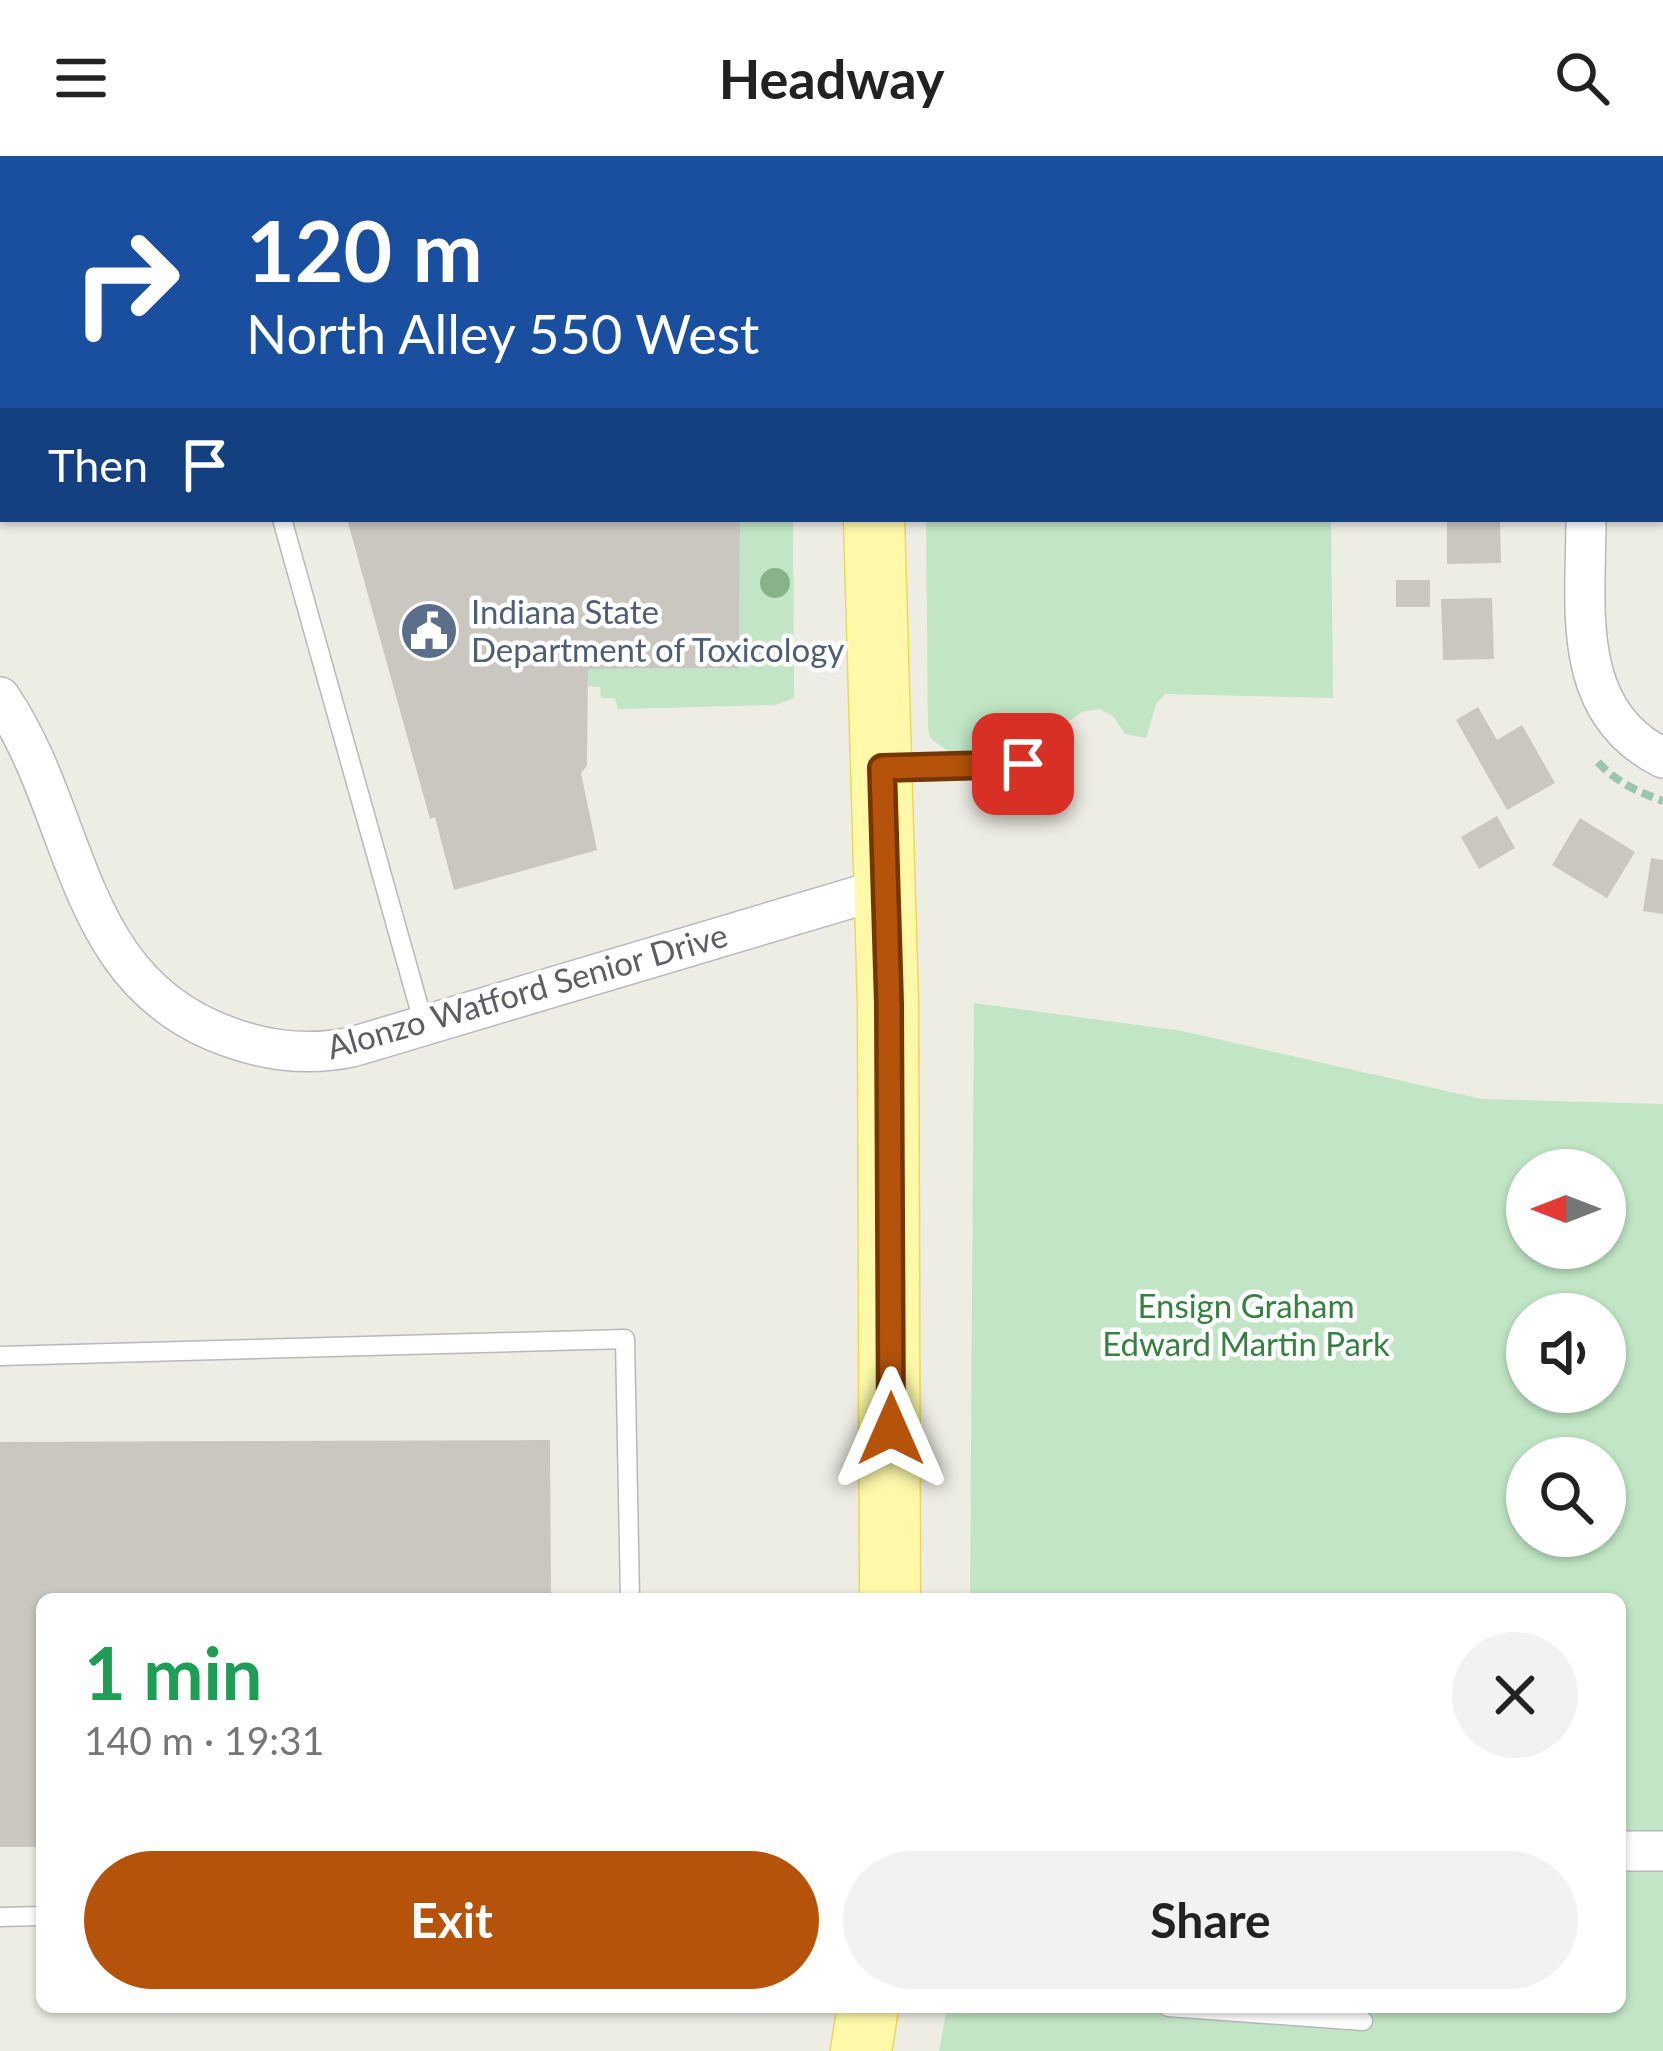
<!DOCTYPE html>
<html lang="en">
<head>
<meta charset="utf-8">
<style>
	:root { --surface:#fff; --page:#f2f2f2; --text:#222; --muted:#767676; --accent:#b45309 }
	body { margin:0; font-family:Lato,sans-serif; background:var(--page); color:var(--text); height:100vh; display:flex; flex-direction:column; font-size:45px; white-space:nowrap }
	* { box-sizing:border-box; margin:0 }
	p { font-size:39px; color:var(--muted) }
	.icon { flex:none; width:66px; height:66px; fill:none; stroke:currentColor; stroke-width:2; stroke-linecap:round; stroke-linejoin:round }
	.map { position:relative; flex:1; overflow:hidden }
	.panel { position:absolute; left:36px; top:1437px; width:1590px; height:420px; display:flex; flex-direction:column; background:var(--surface); border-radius:18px; box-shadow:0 3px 9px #0004 }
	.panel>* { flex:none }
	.top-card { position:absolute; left:0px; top:0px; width:1665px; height:366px; box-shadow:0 3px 9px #0004; background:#1a4fa0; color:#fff; overflow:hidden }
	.needle { width:78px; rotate:270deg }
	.buttons { position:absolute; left:1506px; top:993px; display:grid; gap:24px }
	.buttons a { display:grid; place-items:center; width:120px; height:120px; border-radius:50%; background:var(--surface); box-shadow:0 3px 9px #0004; font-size:60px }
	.pin { position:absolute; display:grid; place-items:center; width:102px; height:102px; color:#fff; margin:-51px; border-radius:24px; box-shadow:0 6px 18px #0006 }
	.me { position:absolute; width:132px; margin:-66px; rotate:0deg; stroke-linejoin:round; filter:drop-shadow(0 0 9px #0008) }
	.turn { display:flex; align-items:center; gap:42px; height:252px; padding:0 48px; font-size:54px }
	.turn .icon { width:156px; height:156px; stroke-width:2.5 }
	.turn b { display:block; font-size:84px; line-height:102px }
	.then { display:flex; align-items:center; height:114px; padding:0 48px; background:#0003; gap:24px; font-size:45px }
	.round { display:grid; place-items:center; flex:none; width:126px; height:126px; border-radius:63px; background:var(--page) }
	.headline { display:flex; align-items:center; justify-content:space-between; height:204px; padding:0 48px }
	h1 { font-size:72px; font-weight:700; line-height:90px; color:#1e9e55 }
	.button { display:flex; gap:24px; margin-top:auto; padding:24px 48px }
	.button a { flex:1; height:138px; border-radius:72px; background:var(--accent); color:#fff; font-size:48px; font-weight:700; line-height:138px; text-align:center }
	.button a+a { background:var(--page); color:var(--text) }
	header { display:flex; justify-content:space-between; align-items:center; height:156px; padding:0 48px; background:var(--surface); font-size:54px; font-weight:700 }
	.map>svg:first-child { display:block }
	.green { fill:#c1e5c5; fill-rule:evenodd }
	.building { fill:#cac7c1 }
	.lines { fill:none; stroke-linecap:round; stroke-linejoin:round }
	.service-casing { stroke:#b6b8be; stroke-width:21 }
	.minor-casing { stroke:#b6b8be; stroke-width:42 }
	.primary-casing { stroke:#efd65c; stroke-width:63 }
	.path { stroke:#9ac6ab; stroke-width:8; stroke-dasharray:12 6; stroke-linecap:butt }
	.service { stroke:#fff; stroke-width:18 }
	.minor { stroke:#fff; stroke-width:39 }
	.primary { stroke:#fdf9a9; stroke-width:60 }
	.tree { fill:#89b28a }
	.route-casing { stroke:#753606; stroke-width:30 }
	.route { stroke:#b45309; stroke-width:21 }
	.labels { text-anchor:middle; stroke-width:9; stroke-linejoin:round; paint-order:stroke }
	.service-label { font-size:33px; fill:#4e5e75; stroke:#fff; text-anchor:start }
	.street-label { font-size:33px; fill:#5c5e64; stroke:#fff }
	.park-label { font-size:33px; fill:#368141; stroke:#fff }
</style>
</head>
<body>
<header><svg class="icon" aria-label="menu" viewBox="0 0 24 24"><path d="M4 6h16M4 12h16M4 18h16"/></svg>Headway<svg class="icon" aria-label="search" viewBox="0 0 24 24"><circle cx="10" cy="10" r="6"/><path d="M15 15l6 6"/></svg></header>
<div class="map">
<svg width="1663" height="1895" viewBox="0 0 1663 1895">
	<rect width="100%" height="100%" fill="#eeede4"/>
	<g class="green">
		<polygon points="0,0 284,0 3,3 0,88"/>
		<rect x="920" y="0" width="406" height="3"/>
		<polygon points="740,363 793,363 794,542 776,549 618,553 615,542 601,542 600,531 588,530 588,513 739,512"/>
		<polygon points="926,363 1331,363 1333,542 1165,538 1156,548 1146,582 1125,578 1113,560 1099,553 1082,556 1044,583 973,597 949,596 930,582 928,572"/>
		<path d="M974 847 1182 875 1482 943 1663 948V1895H939L947 1851H1620V1443H970ZM1527 1014H1605V1092H1527ZM1527 1158H1605V1236H1527ZM1527 1302H1605V1380H1527Z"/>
	</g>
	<g class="building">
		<polygon points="347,363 740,363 739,512 588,513 587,610 581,617 597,694 454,734 435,661 430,663"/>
		<polygon points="1447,363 1500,363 1501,407 1447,408"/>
		<rect x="1396" y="424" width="34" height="27"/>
		<polygon points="1492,442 1494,503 1443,504 1441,443"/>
		<polygon points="1478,551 1497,584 1522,569 1555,627 1507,654 1456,564"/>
		<polygon points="1497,660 1515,692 1479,713 1461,681"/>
		<polygon points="1580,662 1635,696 1607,742 1552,709"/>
		<polygon points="1651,702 1663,704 1663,758 1643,755"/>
		<polygon points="550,1284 551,1443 42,1443 42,1691 0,1691 0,1286"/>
	</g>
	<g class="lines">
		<defs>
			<g id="service">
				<polyline points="282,363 424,869"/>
				<polyline points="890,612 1023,608"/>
				<polyline points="0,1200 625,1183 630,1443"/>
				<polyline points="0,1761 42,1760"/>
				<polyline points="1168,1851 1363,1865"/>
			</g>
			<g id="minor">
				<polyline points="1662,180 1663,180"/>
				<path d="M1586 363C1586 452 1569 555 1663 602"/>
				<path d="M0 541C82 661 71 830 235 883 273 896 314 899 352 891L885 732"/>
				<polyline points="1620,1695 1663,1695"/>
			</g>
			<g id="primary">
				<polyline points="862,0 862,3"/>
				<polyline points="874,363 888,848 890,1443"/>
				<polyline points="861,1895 868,1851"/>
			</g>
		</defs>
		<use href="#service" class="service-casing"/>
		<use href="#minor" class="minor-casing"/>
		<use href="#primary" class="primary-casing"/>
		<path class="path" d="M1598 606C1616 626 1638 636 1663 645"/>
		<use href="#service" class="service"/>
		<use href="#minor" class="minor"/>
		<use href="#primary" class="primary"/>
	</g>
	<circle class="tree" cx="775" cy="427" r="15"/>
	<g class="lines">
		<defs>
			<polyline id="route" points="891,1273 889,848 882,612 1023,608"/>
		</defs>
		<use href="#route" class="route-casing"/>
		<use href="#route" class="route"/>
	</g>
	<defs>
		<symbol id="civic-disc" viewBox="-11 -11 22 22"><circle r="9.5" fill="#5c6f8a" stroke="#fff"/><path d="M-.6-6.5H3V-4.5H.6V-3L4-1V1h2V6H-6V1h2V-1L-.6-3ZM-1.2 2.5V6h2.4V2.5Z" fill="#fff"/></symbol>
	</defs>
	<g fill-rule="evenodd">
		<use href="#civic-disc" x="396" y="442" width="66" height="66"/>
	</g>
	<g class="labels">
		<g class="service-label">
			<text x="471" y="468">Indiana State<tspan x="471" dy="38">Department of Toxicology</tspan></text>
		</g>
		<g class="street-label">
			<text transform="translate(527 835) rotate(-16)" y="12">Alonzo Watford Senior Drive</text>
		</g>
		<g class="park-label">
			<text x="1246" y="1162">Ensign Graham<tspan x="1246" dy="38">Edward Martin Park</tspan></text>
		</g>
	</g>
</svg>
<div class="buttons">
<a><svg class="needle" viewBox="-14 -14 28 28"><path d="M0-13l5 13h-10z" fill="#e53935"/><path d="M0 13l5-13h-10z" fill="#767676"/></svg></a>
<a><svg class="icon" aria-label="sound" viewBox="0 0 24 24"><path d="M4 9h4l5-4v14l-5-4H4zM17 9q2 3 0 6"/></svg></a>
<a><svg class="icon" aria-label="search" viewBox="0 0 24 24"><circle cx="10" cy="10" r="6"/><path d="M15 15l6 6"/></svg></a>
</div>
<div class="pin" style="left:1023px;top:608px;background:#d93025"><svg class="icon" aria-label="arrive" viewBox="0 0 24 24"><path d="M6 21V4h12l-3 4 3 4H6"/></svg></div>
<svg class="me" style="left:891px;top:1273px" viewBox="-20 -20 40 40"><path d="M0-17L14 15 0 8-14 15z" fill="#b45309" stroke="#fff" stroke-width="4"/></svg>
<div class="top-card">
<div class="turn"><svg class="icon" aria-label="right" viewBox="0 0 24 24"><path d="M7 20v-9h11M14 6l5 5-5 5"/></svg><div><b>120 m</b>North Alley 550 West</div></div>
<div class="then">Then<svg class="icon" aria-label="arrive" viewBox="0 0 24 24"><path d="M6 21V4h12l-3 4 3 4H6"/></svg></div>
</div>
<section class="panel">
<div class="headline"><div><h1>1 min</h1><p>140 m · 19:31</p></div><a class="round"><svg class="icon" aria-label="close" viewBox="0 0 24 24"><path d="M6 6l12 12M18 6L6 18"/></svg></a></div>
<div class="button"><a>Exit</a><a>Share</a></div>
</section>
</div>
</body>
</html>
